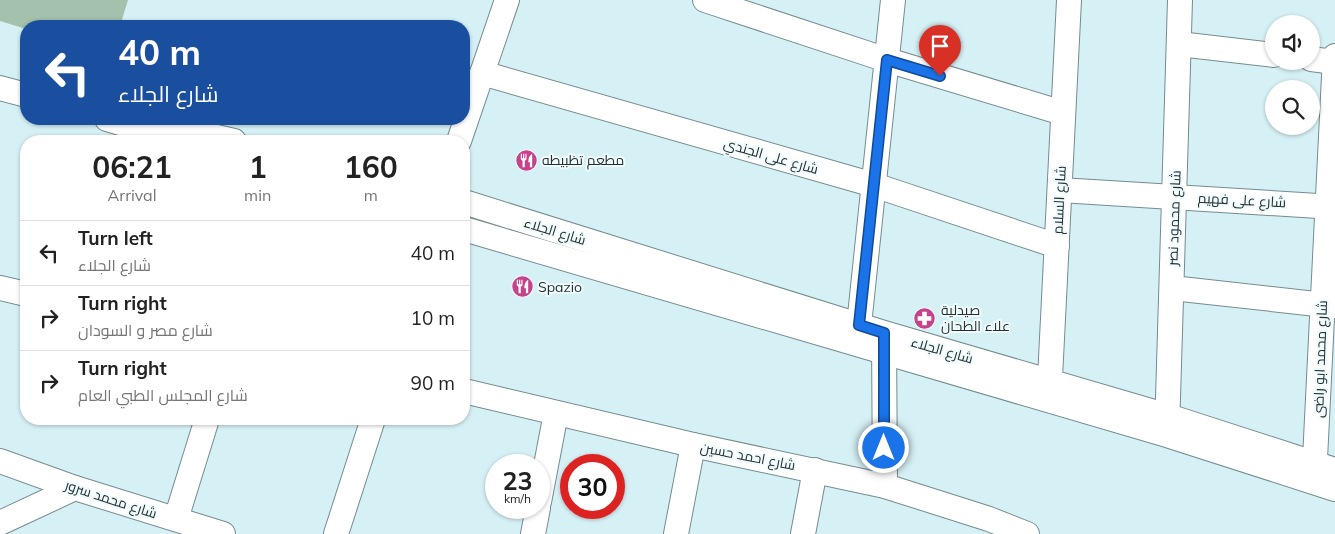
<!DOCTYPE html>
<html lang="en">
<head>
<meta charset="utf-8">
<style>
	:root { --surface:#fff; --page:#f2f2f2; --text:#222; --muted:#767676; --line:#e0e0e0 }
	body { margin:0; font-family:Mulish,Cairo,sans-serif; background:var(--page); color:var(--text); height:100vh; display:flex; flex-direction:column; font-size:19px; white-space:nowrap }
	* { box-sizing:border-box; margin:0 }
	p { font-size:16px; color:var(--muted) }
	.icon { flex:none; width:28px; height:28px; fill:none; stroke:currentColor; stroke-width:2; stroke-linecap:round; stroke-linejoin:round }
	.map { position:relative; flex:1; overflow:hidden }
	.drawer { position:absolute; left:20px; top:135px; width:450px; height:290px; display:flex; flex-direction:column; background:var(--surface); border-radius:20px; box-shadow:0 1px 4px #0004 }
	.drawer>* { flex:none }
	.hud { position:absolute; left:20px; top:20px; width:450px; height:105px; border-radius:20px; box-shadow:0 1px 4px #0004; background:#1a4fa0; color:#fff; overflow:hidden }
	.controls { position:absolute; left:1265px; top:15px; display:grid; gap:10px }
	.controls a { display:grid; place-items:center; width:55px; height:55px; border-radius:50%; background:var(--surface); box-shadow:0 1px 4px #0004; font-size:25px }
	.speed { position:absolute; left:485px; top:454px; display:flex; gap:10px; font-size:25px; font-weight:700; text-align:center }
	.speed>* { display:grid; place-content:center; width:65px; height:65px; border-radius:50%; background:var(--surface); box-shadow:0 1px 4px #0004; line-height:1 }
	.speed small { font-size:12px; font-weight:400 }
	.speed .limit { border:8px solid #d22; background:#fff; color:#111 }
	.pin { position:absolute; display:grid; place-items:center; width:42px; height:42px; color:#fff; margin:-51px -21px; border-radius:50% 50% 50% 0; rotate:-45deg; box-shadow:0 0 5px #0007 }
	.pin .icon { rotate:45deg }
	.me { position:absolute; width:55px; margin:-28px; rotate:0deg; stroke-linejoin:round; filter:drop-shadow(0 0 4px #0008) }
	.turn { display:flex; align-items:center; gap:18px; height:105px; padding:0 15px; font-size:22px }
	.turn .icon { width:65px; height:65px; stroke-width:2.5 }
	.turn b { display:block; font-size:35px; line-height:42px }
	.eta { display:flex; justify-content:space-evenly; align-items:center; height:85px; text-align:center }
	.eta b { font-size:30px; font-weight:700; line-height:35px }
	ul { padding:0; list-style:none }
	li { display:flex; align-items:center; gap:15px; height:65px; padding:0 15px; border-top:1px solid var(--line) }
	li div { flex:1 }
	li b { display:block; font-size:19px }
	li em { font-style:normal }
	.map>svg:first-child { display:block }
	.green { fill:#a4c1ad }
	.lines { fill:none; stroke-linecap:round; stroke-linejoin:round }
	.minor-casing { stroke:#748c91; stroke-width:26 }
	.minor { stroke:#fff; stroke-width:24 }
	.route-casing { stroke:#114b97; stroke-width:12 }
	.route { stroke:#1a73e8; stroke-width:9 }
	.labels { text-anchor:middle; stroke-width:4; stroke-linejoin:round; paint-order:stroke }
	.street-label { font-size:14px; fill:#263032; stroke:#f0fbfd }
	.poi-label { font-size:14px; fill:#263032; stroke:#f0fbfd; text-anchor:start }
</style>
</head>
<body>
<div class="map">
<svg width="1335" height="534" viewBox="0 0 1335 534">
	<rect width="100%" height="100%" fill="#d6f1f6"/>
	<polygon class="green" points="0,0 128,0 120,26 26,26 26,29 0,21"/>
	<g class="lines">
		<defs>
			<g id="minor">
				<polyline points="705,0 887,60 1063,113"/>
				<polyline points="1179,44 1274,55"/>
				<polyline points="1311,59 1335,62"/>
				<polyline points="482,73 874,185 1057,246"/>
				<polyline points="0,88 26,95"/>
				<polyline points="107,119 164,136 170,141"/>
				<polyline points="164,136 186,130 234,141"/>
				<polyline points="459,141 507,0"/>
				<polyline points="1060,190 1335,207"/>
				<polyline points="464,202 884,333 1168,416 1335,470"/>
				<polyline points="464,229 1167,435 1335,489"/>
				<polyline points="0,288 26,294"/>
				<polyline points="1172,288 1335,306"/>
				<polyline points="859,325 893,0"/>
				<polyline points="884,337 885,486"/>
				<polyline points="464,391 693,445 885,486 989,519 1027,534"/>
				<polyline points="1049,398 1069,0"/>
				<polyline points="1167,431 1180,0"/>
				<polyline points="0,461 75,488 223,534"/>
				<polyline points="1314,479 1335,56"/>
				<polyline points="539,502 556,413"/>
				<polyline points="176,519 207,419"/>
				<polyline points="0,523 75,488"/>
				<polyline points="336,534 373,419"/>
				<polyline points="533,534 538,508"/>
				<polyline points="676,534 693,445"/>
				<polyline points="803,534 815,470"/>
			</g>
		</defs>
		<use href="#minor" class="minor-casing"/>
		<use href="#minor" class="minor"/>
	</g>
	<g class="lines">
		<defs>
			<polyline id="route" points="884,448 884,333 859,325 887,60 940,76"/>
		</defs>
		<use href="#route" class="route-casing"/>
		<use href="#route" class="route"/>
	</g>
	<defs>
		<symbol id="restaurant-disc" viewBox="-11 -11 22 22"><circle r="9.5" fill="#c4438c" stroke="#f0fbfd"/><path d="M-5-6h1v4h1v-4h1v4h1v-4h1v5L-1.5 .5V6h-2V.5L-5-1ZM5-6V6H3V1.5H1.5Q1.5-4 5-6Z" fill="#fff"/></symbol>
		<symbol id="pharmacy-disc" viewBox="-11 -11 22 22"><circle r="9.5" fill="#c4438c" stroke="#f0fbfd"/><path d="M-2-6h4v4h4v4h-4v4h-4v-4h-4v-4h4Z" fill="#fff"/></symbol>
	</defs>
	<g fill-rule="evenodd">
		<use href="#restaurant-disc" x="514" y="148" width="25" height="25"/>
		<use href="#restaurant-disc" x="510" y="274" width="25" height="25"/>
		<use href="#pharmacy-disc" x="912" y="306" width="25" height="25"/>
	</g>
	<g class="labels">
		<g class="street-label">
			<text transform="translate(771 156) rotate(16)" y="5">شارع على الجندي</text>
			<text transform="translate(1059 200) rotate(-87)" y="5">شارع السلام</text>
			<text transform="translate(1242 200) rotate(3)" y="5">شارع على فهيم</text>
			<text transform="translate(1174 218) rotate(-88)" y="5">شارع محمود نصر</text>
			<text transform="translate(555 231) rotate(17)" y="5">شارع الجلاء</text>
			<text transform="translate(942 350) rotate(16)" y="5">شارع الجلاء</text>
			<text transform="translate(1320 359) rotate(-88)" y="5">شارع محمد ابو راضى</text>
			<text transform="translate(748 456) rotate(11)" y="5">شارع احمد حسين</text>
			<text transform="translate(111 499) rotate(18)" y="5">شارع محمد سرور</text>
		</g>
		<g class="poi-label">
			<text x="542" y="165">مطعم تظبيطه</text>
			<text x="538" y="292">Spazio</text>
			<text x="941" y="315">صيدلية<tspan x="941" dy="16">علاء الطحان</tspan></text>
		</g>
	</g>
</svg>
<div class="controls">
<a><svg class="icon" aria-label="sound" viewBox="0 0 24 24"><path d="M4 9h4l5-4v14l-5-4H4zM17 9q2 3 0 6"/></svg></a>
<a><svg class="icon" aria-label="search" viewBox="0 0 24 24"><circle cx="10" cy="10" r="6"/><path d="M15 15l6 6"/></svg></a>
</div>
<div class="speed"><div>23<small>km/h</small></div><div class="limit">30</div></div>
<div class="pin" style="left:940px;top:76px;background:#d93025"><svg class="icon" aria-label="arrive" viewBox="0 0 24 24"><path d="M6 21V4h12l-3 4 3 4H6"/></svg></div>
<svg class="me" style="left:884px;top:448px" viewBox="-20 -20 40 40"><circle r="17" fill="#1a73e8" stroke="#fff" stroke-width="3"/><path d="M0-11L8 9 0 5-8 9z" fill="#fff"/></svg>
<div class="hud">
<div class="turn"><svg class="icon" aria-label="left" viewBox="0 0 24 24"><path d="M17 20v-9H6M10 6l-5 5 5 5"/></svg><div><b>40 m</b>شارع الجلاء</div></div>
</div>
<section class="drawer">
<div class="eta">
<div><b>06:21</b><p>Arrival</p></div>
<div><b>1</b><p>min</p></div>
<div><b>160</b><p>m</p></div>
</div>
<ul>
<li><svg class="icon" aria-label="left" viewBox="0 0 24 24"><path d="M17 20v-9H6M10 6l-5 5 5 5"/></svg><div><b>Turn left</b><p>شارع الجلاء</p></div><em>40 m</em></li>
<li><svg class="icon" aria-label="right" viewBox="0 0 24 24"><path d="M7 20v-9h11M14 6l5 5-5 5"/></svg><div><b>Turn right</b><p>شارع مصر و السودان</p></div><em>10 m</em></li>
<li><svg class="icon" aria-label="right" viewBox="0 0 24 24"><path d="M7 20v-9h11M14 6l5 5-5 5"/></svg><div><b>Turn right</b><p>شارع المجلس الطبي العام</p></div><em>90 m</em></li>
</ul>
</section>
</div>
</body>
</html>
